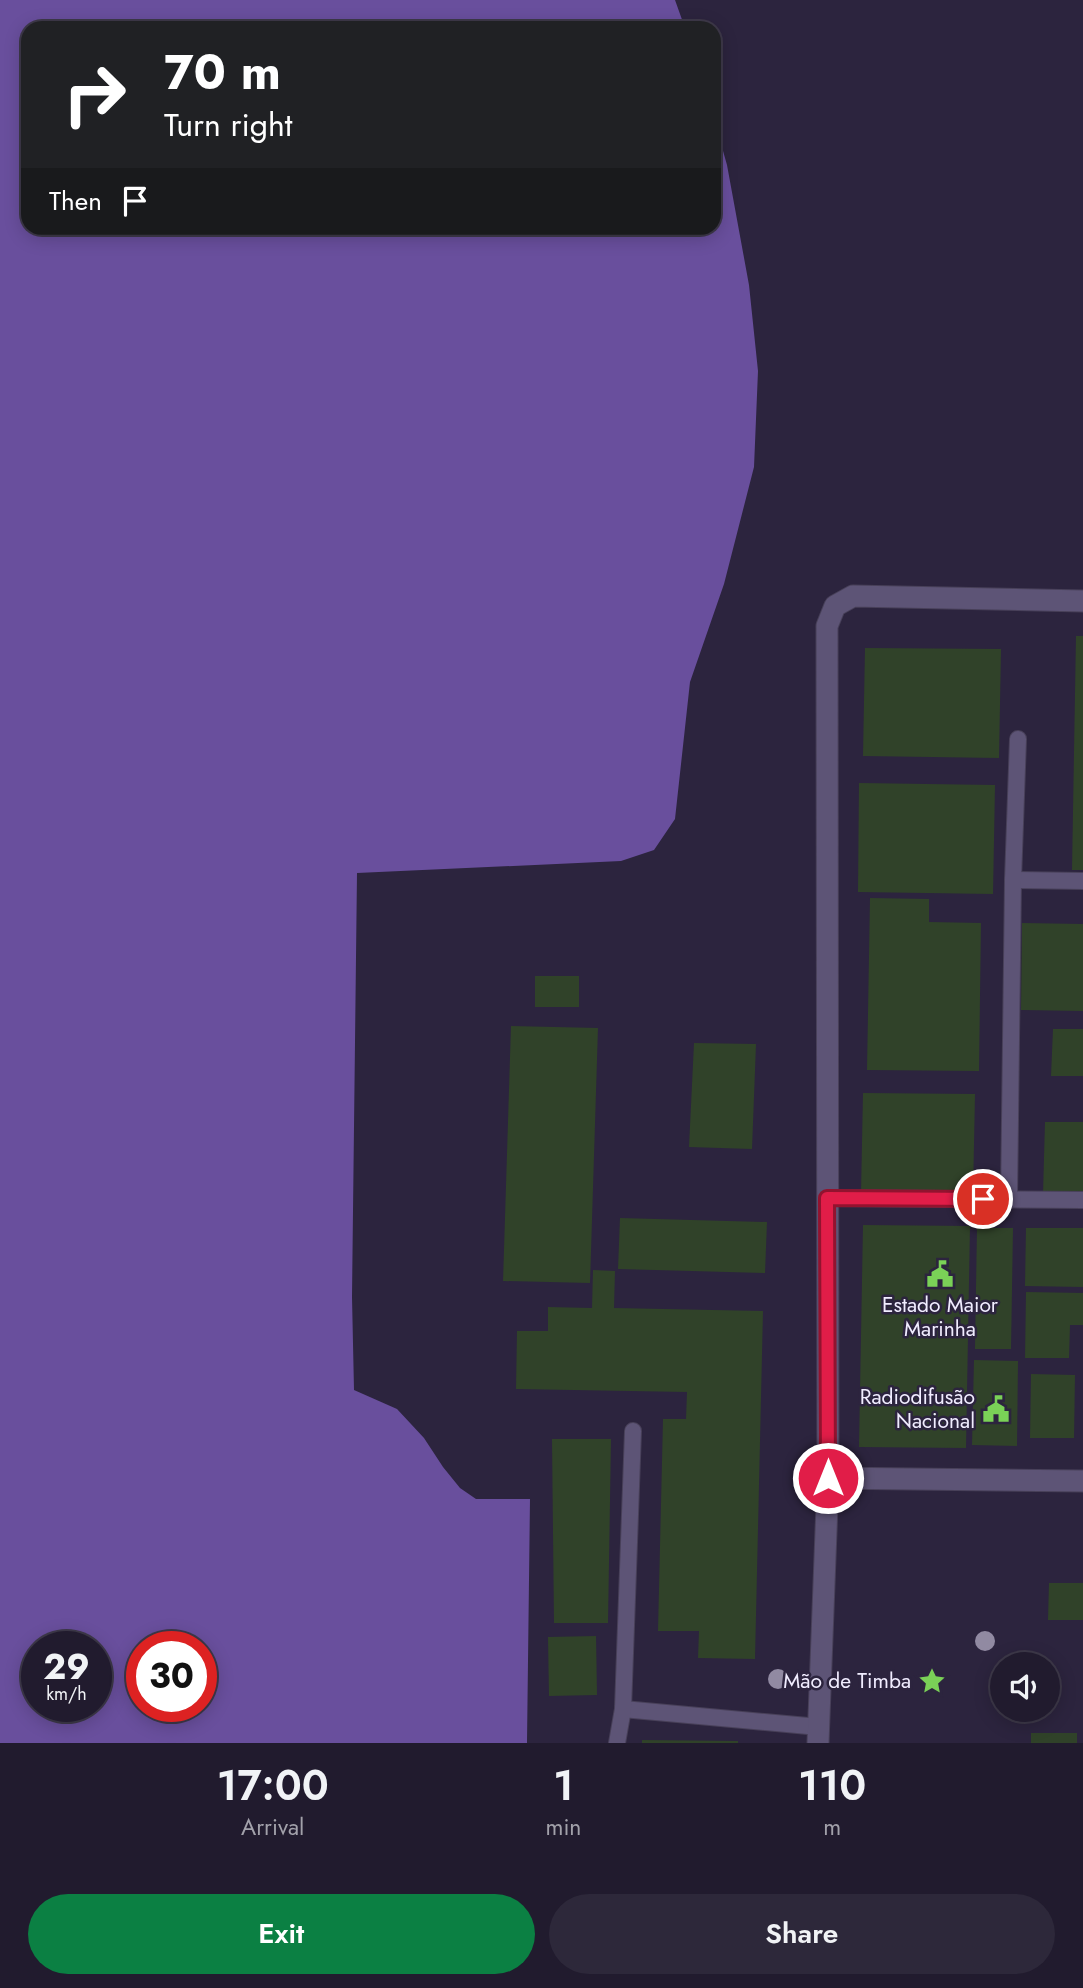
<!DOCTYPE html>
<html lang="en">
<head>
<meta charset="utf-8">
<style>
	:root { --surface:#211b2e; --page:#2d283a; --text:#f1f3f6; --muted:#a2a1aa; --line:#3e394a; --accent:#0b8043 }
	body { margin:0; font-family:Jost,sans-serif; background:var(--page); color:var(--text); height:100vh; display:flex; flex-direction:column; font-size:26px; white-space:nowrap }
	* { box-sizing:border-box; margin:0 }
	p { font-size:23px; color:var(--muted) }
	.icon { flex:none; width:38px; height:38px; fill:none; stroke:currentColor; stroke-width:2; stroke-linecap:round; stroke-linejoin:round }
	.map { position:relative; height:1743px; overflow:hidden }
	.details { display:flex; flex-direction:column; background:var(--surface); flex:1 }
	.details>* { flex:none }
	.banner { position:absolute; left:21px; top:21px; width:700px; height:214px; border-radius:21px; box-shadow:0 4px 18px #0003,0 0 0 2px var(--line); background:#202124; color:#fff; overflow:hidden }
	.tools { position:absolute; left:990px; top:1652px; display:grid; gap:14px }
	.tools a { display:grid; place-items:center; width:70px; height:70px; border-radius:50%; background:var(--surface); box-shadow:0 4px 18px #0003,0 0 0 2px var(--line); font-size:35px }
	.speed { position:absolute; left:21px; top:1631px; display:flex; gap:14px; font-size:35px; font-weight:700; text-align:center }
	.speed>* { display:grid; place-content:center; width:91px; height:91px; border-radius:50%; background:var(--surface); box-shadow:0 4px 18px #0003,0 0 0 2px var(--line); line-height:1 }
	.speed small { font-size:18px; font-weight:400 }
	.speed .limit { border:10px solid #d22; background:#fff; color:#111 }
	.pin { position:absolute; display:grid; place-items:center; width:60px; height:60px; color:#fff; margin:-30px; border:4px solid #fff; border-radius:50%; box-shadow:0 2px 7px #0007 }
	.me { position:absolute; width:77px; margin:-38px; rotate:0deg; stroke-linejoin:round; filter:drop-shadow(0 0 5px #0008) }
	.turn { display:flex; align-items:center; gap:24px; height:147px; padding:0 28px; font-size:32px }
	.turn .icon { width:91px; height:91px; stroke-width:2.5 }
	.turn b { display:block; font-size:49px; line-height:60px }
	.then { display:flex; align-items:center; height:66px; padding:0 28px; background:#0003; gap:14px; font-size:26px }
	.eta { display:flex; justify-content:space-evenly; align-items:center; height:119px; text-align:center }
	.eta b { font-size:42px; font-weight:600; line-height:49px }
	.action { display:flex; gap:14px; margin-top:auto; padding:14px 28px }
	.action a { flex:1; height:80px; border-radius:42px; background:var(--accent); color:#fff; font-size:28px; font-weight:600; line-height:80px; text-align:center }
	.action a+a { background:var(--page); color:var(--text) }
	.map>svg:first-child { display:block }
	.water { fill:#694f9d; fill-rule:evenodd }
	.building { fill:#304229 }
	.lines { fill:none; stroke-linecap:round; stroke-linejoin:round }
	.service-casing { stroke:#484059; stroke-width:18 }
	.minor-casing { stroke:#484059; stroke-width:23 }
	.service { stroke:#5d5476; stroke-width:16 }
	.minor { stroke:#5d5476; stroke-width:21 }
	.tree { fill:#918aa2 }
	.route-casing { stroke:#92132f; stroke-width:18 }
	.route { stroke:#e11d48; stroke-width:12 }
	.labels { text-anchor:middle; stroke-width:5; stroke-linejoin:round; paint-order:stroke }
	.poi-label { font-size:21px; fill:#f1edff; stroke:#2c243e; text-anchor:end }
</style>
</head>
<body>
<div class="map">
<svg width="1083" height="1743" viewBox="0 0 1083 1743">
	<rect width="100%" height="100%" fill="#2c243e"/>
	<path class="water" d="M0 0H675L685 28H28V228H714V119L727 165 749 285 758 371 754 467 724 584 690 682 675 819 654 850 621 861 357 873 352 1297 354 1390 397 1409 424 1438 443 1467 460 1488 476 1499H530L527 1743H0ZM37 1647H96V1706H37ZM142 1647H201V1706H142Z"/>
	<g class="building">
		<polygon points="1076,636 1083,636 1083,870 1072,870"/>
		<polygon points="865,648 1001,649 999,758 863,756"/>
		<polygon points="859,783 995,785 993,894 858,892"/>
		<polygon points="870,898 929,899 929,922 981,923 979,1071 867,1070"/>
		<polygon points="1022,923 1083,924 1083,1011 1021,1010"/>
		<rect x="535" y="976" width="44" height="31"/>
		<polygon points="511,1026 598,1028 590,1283 503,1281"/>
		<polygon points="1053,1029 1083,1029 1083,1076 1051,1076"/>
		<polygon points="694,1043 756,1044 752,1149 689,1147"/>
		<polygon points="863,1093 975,1094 973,1194 861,1193"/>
		<polygon points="1045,1122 1083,1122 1083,1195 1043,1194"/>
		<polygon points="620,1218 767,1222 765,1273 618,1269"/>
		<polygon points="863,1225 970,1226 966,1448 859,1447"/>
		<polygon points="977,1228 1013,1228 1011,1349 975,1349"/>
		<polygon points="1026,1228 1083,1228 1083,1287 1025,1286"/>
		<polygon points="593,1270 615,1271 614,1308 763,1311 755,1659 698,1658 699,1631 658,1631 663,1419 686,1419 687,1392 516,1389 517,1331 548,1331 548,1307 592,1308"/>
		<polygon points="1026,1292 1083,1293 1083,1325 1070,1325 1069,1358 1025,1358"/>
		<polygon points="974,1360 1018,1361 1017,1446 972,1445"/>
		<polygon points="1031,1374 1075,1375 1074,1438 1030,1438"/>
		<polygon points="552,1439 611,1439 608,1623 554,1623"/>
		<polygon points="1049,1583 1083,1583 1083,1620 1048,1620"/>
		<polygon points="596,1636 597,1695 549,1696 548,1637"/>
		<rect x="1031" y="1733" width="46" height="10"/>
		<polygon points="642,1740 738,1741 738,1743 642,1743"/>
	</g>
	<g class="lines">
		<defs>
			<g id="service">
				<polyline points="1013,880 1083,881"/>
				<polyline points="827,1198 1083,1200"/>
				<polyline points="1009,1200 1013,880 1018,739"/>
				<polyline points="623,1709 819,1727"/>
				<polyline points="617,1743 623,1709 633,1431"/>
			</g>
			<g id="minor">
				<polyline points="828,1478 1083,1481"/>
				<polyline points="818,1743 828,1478 827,626 835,606 853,596 1083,601"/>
			</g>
		</defs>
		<use href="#service" class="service-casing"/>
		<use href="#minor" class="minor-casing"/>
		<use href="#service" class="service"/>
		<use href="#minor" class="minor"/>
	</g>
	<g class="tree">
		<circle cx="985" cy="1641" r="10"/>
		<circle cx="778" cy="1679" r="10"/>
	</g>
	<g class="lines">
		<defs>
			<polyline id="route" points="828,1478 827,1198 983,1199"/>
		</defs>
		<use href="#route" class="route-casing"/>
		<use href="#route" class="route"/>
	</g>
	<defs>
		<symbol id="civic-bare" viewBox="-9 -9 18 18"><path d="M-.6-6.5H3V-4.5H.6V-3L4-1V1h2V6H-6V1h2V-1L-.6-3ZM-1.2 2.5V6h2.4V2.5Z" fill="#7ad157" stroke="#2c243e" stroke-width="2.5" paint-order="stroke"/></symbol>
		<symbol id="sight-bare" viewBox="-9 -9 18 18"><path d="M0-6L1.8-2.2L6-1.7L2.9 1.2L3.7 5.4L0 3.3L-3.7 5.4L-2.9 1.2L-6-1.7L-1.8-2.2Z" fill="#7ad157" stroke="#2c243e" stroke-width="2.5" paint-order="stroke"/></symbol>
	</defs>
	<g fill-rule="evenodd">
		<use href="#civic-bare" x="921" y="1255" width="38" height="38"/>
		<use href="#civic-bare" x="977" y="1390" width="38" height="38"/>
		<use href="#sight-bare" x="913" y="1662" width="38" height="38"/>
	</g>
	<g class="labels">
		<g class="poi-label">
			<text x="940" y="1312" text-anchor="middle">Estado Maior<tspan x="940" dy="24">Marinha</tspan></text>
			<text x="975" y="1404">Radiodifusão<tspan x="975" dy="24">Nacional</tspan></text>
			<text x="911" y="1688">Mão de Timba</text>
		</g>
	</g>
</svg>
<div class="tools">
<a><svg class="icon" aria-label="sound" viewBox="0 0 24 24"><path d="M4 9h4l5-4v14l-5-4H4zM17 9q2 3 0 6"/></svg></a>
</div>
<div class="speed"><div>29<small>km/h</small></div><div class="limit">30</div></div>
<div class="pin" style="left:983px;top:1199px;background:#d93025"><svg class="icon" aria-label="arrive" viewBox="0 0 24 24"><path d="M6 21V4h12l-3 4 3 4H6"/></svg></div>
<svg class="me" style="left:828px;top:1478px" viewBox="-20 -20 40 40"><circle r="17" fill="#e11d48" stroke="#fff" stroke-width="3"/><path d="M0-11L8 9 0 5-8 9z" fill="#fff"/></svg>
<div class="banner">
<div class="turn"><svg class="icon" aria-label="right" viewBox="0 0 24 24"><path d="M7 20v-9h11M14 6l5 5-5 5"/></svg><div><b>70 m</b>Turn right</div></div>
<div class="then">Then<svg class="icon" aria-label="arrive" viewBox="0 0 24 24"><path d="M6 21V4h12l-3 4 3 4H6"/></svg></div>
</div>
</div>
<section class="details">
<div class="eta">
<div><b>17:00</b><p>Arrival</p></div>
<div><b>1</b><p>min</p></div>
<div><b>110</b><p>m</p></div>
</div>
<div class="action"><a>Exit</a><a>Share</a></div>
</section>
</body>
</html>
